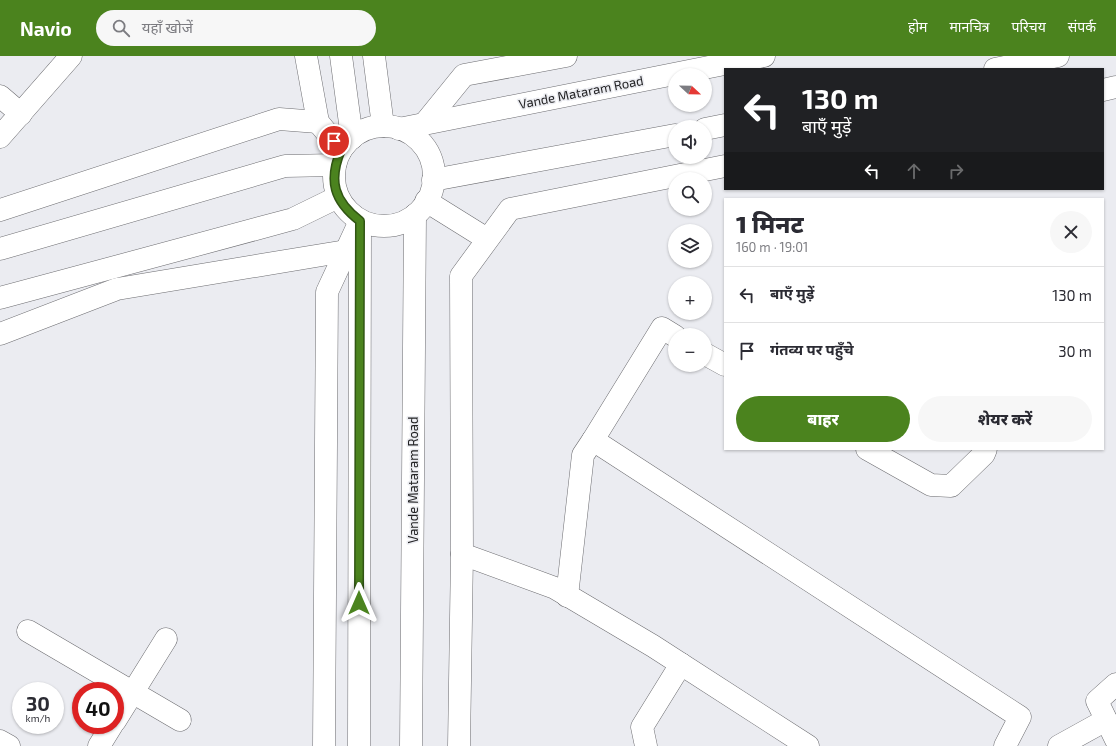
<!DOCTYPE html>
<html lang="hi">
<head>
<meta charset="utf-8">
<style>
	:root { --surface:#fff; --page:#f7f7f7; --text:#2b2b33; --muted:#7c7c81; --line:#e1e1e2; --accent:#4b831e }
	body { margin:0; font-family:"Exo 2","Noto Sans Devanagari",sans-serif; background:var(--page); color:var(--text); height:100vh; display:flex; flex-direction:column; font-size:15px; white-space:nowrap }
	* { box-sizing:border-box; margin:0 }
	p { font-size:13px; color:var(--muted) }
	.icon { flex:none; width:22px; height:22px; fill:none; stroke:currentColor; stroke-width:2; stroke-linecap:round; stroke-linejoin:round }
	.map { position:relative; flex:1; overflow:hidden }
	.side { position:absolute; left:724px; top:142px; width:380px; height:252px; display:flex; flex-direction:column; background:var(--surface); border-radius:0px; box-shadow:0 1px 3px #0004 }
	.side>* { flex:none }
	.hud { position:absolute; left:724px; top:12px; width:380px; height:122px; border-radius:0px; box-shadow:0 1px 3px #0004; background:#202124; color:#fff; overflow:hidden }
	.needle { width:26px; rotate:112deg }
	.controls { position:absolute; left:668px; top:12px; display:grid; gap:8px }
	.controls a { display:grid; place-items:center; width:44px; height:44px; border-radius:50%; background:var(--surface); box-shadow:0 1px 3px #0004; font-size:20px }
	.speed { position:absolute; left:12px; top:626px; display:flex; gap:8px; font-size:20px; font-weight:700; text-align:center }
	.speed>* { display:grid; place-content:center; width:52px; height:52px; border-radius:50%; background:var(--surface); box-shadow:0 1px 3px #0004; line-height:1 }
	.speed small { font-size:10px; font-weight:400 }
	.speed .limit { border:6px solid #d22; background:#fff; color:#111 }
	.pin { position:absolute; display:grid; place-items:center; width:34px; height:34px; color:#fff; margin:-17px; border:2px solid #fff; border-radius:50%; box-shadow:0 1px 4px #0007 }
	.me { position:absolute; width:44px; margin:-22px; rotate:0deg; stroke-linejoin:round; filter:drop-shadow(0 0 3px #0008) }
	.turn { display:flex; align-items:center; gap:14px; height:84px; padding:0 12px; font-size:18px }
	.turn .icon { width:52px; height:52px; stroke-width:2.5 }
	.turn b { display:block; font-size:28px; line-height:34px }
	.lanes { display:flex; align-items:center; height:38px; padding:0 12px; background:#0003; justify-content:center; gap:20px; direction:ltr }
	.lanes .off { opacity:.35 }
	.round { display:grid; place-items:center; flex:none; width:42px; height:42px; border-radius:21px; background:var(--page) }
	.overview { display:flex; align-items:center; justify-content:space-between; height:68px; padding:0 12px }
	h1 { font-size:24px; font-weight:800; line-height:30px }
	.button { display:flex; gap:8px; margin-top:auto; padding:8px 12px }
	.button a { flex:1; height:46px; border-radius:24px; background:var(--accent); color:#fff; font-size:16px; font-weight:800; line-height:46px; text-align:center }
	.button a+a { background:var(--page); color:var(--text) }
	ul { padding:0; list-style:none }
	li { display:flex; align-items:center; gap:12px; height:56px; padding:0 12px; border-top:1px solid var(--line) }
	li div { flex:1 }
	li b { display:block; font-size:15px }
	li em { font-style:normal }
	header { display:flex; align-items:center; gap:24px; box-sizing:border-box; height:56px; padding:0 20px; background:var(--accent); color:#fff }
	header strong { font-size:19px }
	nav { display:flex; gap:22px; margin-inline-start:auto; font-size:14px }
	.search { width:280px; height:36px; background:var(--page); display:flex; align-items:center; gap:10px; box-sizing:border-box; padding:0 14px; border-radius:22px; color:var(--muted); font-size:15px }
	.map>svg:first-child { display:block }
	.lines { fill:none; stroke-linecap:round; stroke-linejoin:round }
	.minor-casing { stroke:#6c6c70; stroke-width:23 }
	.major-casing { stroke:#6c6c70; stroke-width:23 }
	.minor { stroke:#fff; stroke-width:22 }
	.major { stroke:#fff; stroke-width:22 }
	.route-casing { stroke:#315514; stroke-width:10 }
	.route { stroke:#4b831e; stroke-width:7 }
	.labels { text-anchor:middle; stroke-width:3; stroke-linejoin:round; paint-order:stroke }
	.street-label { font-size:13px; fill:#222224; stroke:#ebecf1 }
</style>
</head>
<body>
<header>
<strong>Navio</strong>
<div class="search"><svg class="icon" aria-label="search" viewBox="0 0 24 24"><circle cx="10" cy="10" r="6"/><path d="M15 15l6 6"/></svg>यहाँ खोजें</div>
<nav><a>होम</a><a>मानचित्र</a><a>परिचय</a><a>संपर्क</a></nav>
</header>
<div class="map">
<svg width="1116" height="690" viewBox="0 0 1116 690">
	<rect width="100%" height="100%" fill="#ebecf1"/>
	<g class="lines">
		<defs>
			<g id="minor">
				<polyline points="306,0 318,66 341,94"/>
				<polyline points="341,0 352,82"/>
				<polyline points="374,0 383,70"/>
				<polyline points="1103,34 1116,31"/>
				<polyline points="0,40 21,58"/>
				<polyline points="425,67 464,19 566,0"/>
				<polyline points="0,81 71,0"/>
				<polyline points="426,145 487,183"/>
				<polyline points="0,154 279,63 318,66"/>
				<polyline points="0,278 117,233 346,195"/>
				<polyline points="675,280 662,272 593,384 1020,661 1005,690"/>
				<polyline points="705,298 725,309"/>
				<polyline points="867,393 931,429 951,430 984,398 986,393"/>
				<polyline points="462,498 555,532 653,590 808,690"/>
				<polyline points="567,540 583,399 593,384"/>
				<polyline points="28,575 180,664"/>
				<polyline points="1116,628 1097,645 1116,684"/>
				<polyline points="115,665 166,583"/>
				<polyline points="0,685 9,690"/>
				<polyline points="99,690 112,669"/>
				<polyline points="324,690 327,236 360,165"/>
				<polyline points="359,690 360,171"/>
				<polyline points="411,690 415,159"/>
				<polyline points="459,690 462,498 461,220 510,153 725,110"/>
				<polyline points="646,690 642,671 681,608"/>
				<polyline points="1059,690 1106,664"/>
			</g>
			<g id="major">
				<polyline points="995,13 1058,0"/>
				<circle cx="384" cy="120" r="50"/>
				<polyline points="399,73 764,0"/>
				<polyline points="705,73 725,69"/>
				<polyline points="433,124 675,79"/>
				<polyline points="0,193 285,110 335,109"/>
				<polyline points="0,242 293,163 338,141"/>
			</g>
		</defs>
		<use href="#minor" class="minor-casing"/>
		<use href="#major" class="major-casing"/>
		<use href="#minor" class="minor"/>
		<use href="#major" class="major"/>
	</g>
	<g class="lines">
		<defs>
			<path id="route" d="M334 85 341 94C328 125 334 145 360 165L359 547"/>
		</defs>
		<use href="#route" class="route-casing"/>
		<use href="#route" class="route"/>
	</g>
	<g class="labels">
		<g class="street-label">
			<text transform="translate(581 36) rotate(-11)" y="5">Vande Mataram Road</text>
			<text transform="translate(413 424) rotate(-90)" y="5">Vande Mataram Road</text>
		</g>
	</g>
</svg>
<div class="controls">
<a><svg class="needle" viewBox="-14 -14 28 28"><path d="M0-13l5 13h-10z" fill="#e53935"/><path d="M0 13l5-13h-10z" fill="#7c7c81"/></svg></a>
<a><svg class="icon" aria-label="sound" viewBox="0 0 24 24"><path d="M4 9h4l5-4v14l-5-4H4zM17 9q2 3 0 6"/></svg></a>
<a><svg class="icon" aria-label="search" viewBox="0 0 24 24"><circle cx="10" cy="10" r="6"/><path d="M15 15l6 6"/></svg></a>
<a><svg class="icon" aria-label="layers" viewBox="0 0 24 24"><path d="M12 4l9 5-9 5-9-5zM3 14l9 5 9-5"/></svg></a>
<a>+</a>
<a>−</a>
</div>
<div class="speed"><div>30<small>km/h</small></div><div class="limit">40</div></div>
<div class="pin" style="left:334px;top:85px;background:#d93025"><svg class="icon" aria-label="arrive" viewBox="0 0 24 24"><path d="M6 21V4h12l-3 4 3 4H6"/></svg></div>
<svg class="me" style="left:359px;top:547px" viewBox="-20 -20 40 40"><path d="M0-17L14 15 0 8-14 15z" fill="#4b831e" stroke="#fff" stroke-width="4"/></svg>
<div class="hud">
<div class="turn"><svg class="icon" aria-label="left" viewBox="0 0 24 24"><path d="M17 20v-9H6M10 6l-5 5 5 5"/></svg><div><b>130 m</b>बाएँ मुड़ें</div></div>
<div class="lanes"><svg class="icon" aria-label="left" viewBox="0 0 24 24"><path d="M17 20v-9H6M10 6l-5 5 5 5"/></svg><svg class="icon off" aria-label="ahead" viewBox="0 0 24 24"><path d="M12 20V5M6 11l6-6 6 6"/></svg><svg class="icon off" aria-label="right" viewBox="0 0 24 24"><path d="M7 20v-9h11M14 6l5 5-5 5"/></svg></div>
</div>
<section class="side">
<div class="overview"><div><h1>1 मिनट</h1><p>160 m · 19:01</p></div><a class="round"><svg class="icon" aria-label="close" viewBox="0 0 24 24"><path d="M6 6l12 12M18 6L6 18"/></svg></a></div>
<ul>
<li><svg class="icon" aria-label="left" viewBox="0 0 24 24"><path d="M17 20v-9H6M10 6l-5 5 5 5"/></svg><div><b>बाएँ मुड़ें</b></div><em>130 m</em></li>
<li><svg class="icon" aria-label="arrive" viewBox="0 0 24 24"><path d="M6 21V4h12l-3 4 3 4H6"/></svg><div><b>गंतव्य पर पहुँचे</b></div><em>30 m</em></li>
</ul>
<div class="button"><a>बाहर</a><a>शेयर करें</a></div>
</section>
</div>
</body>
</html>
